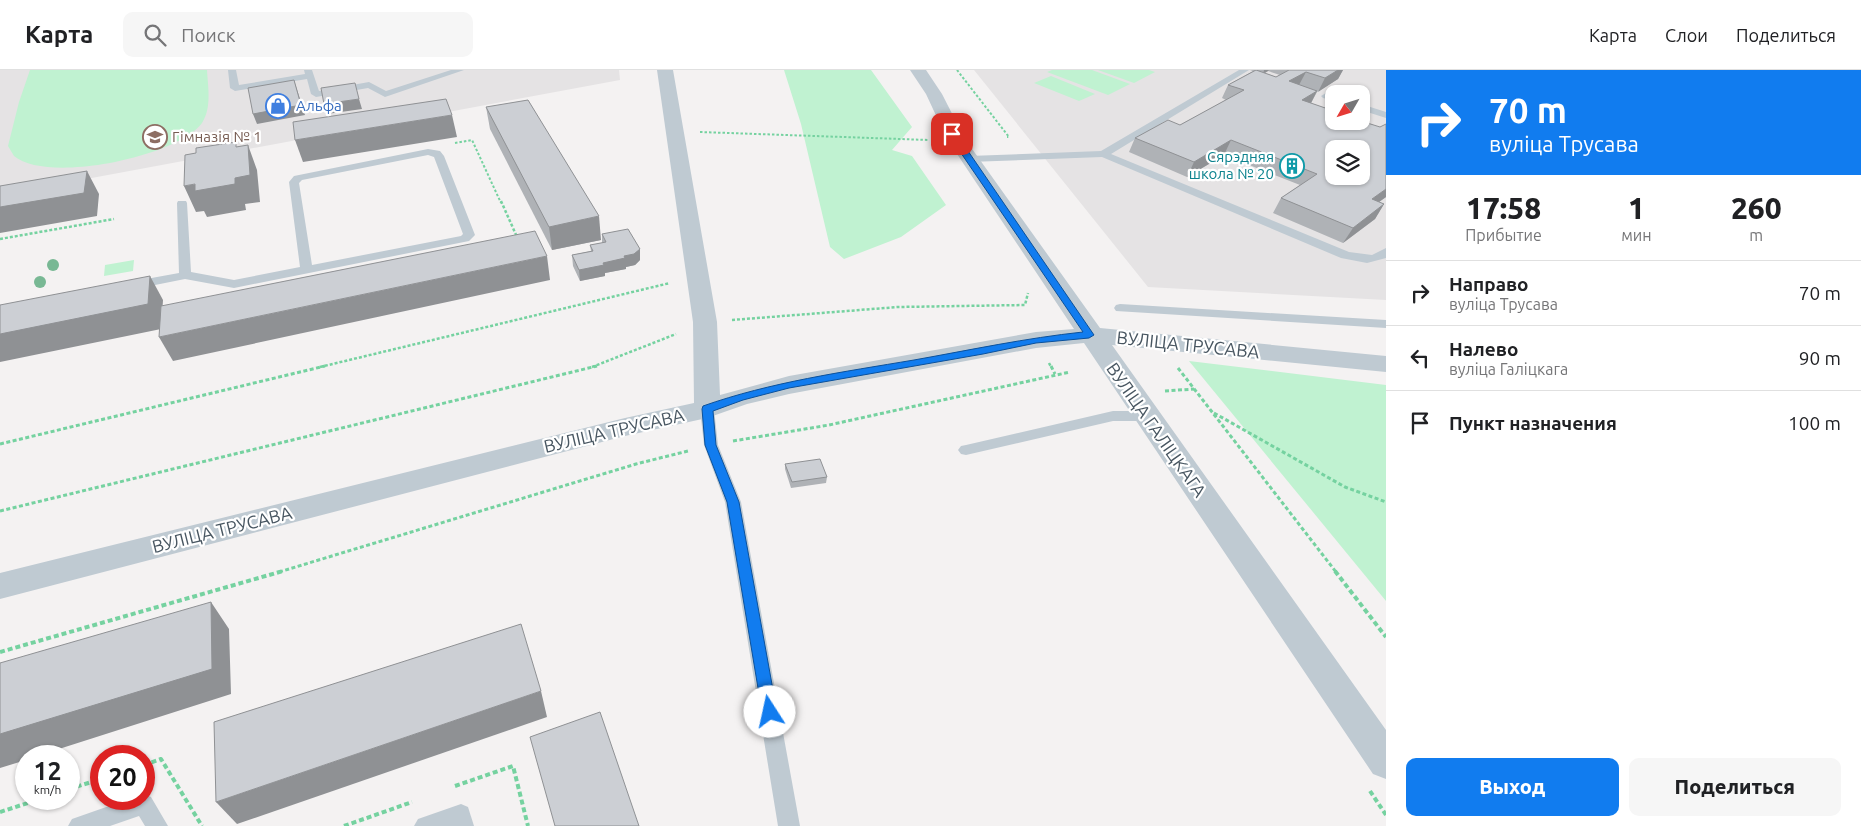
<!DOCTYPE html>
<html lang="ru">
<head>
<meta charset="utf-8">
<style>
	:root { --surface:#fff; --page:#f6f6f6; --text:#202124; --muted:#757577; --line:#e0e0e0; --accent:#117cef }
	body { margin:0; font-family:Ubuntu,sans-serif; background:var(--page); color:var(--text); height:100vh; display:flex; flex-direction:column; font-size:19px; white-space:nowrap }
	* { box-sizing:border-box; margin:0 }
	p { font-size:16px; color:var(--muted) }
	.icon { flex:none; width:28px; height:28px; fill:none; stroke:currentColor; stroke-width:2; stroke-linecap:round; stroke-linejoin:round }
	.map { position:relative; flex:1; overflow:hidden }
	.drawer { display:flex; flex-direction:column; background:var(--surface); width:475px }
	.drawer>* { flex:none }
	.top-card { background:#117cef; color:#fff; overflow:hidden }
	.needle { width:32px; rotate:231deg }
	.controls { position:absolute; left:1325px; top:15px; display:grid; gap:10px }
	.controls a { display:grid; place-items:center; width:45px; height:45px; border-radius:10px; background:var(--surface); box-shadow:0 1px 4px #0004; font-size:25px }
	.speed { position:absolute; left:15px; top:675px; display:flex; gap:10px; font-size:25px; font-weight:700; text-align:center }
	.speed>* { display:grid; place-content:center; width:65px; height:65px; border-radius:50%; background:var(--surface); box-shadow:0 1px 4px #0004; line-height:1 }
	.speed small { font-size:12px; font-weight:400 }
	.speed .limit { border:8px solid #d22; background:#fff; color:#111 }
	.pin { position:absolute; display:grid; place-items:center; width:42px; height:42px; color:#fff; margin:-21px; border-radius:10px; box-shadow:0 2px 8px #0006 }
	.me { position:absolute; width:55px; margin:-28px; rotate:350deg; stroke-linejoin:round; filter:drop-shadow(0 0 4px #0008) }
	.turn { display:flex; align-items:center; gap:18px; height:105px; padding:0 20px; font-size:22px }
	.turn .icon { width:65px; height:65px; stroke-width:2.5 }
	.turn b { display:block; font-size:35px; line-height:42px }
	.eta { display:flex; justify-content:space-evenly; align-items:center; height:85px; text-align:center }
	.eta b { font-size:30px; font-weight:800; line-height:35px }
	.primary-button { display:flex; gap:10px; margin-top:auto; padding:10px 20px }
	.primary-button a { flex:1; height:58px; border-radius:10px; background:var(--accent); color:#fff; font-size:20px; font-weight:800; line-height:58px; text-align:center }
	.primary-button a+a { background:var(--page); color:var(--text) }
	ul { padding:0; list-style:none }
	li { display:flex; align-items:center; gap:15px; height:65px; padding:0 20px; border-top:1px solid var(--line) }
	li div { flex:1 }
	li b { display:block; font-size:19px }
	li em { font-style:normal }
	header { display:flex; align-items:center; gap:30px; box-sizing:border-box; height:70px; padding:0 25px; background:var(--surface); border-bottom:1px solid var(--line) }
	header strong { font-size:24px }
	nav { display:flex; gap:28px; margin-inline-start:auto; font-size:18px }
	.search { width:350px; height:45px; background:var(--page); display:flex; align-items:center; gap:12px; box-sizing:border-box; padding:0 18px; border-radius:10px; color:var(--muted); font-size:19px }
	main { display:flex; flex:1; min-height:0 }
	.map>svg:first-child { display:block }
	.education { fill:#e5e3e4; fill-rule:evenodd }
	.green { fill:#c0f2d1 }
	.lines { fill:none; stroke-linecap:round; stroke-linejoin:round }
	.path-far3 { stroke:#75d2a0; stroke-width:2; stroke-dasharray:2.5 2; stroke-linecap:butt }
	.path-far2 { stroke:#75d2a0; stroke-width:2.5; stroke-dasharray:3 2; stroke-linecap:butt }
	.path-far1 { stroke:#75d2a0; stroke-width:3; stroke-dasharray:4 2.5; stroke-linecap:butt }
	.path { stroke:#75d2a0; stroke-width:4; stroke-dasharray:5 3; stroke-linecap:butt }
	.lane { fill:#bfcad2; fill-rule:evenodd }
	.street { fill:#bfcad2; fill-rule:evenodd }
	.tree { fill:#78b894 }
	.wall { fill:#afb2b6; fill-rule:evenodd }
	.shaded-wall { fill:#8f9194 }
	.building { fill:#cccfd4; stroke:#8f9194; fill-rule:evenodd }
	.route { fill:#117cef; stroke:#0b519b }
	.labels { text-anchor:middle; stroke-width:4.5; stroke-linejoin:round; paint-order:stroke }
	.far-shop-label { font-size:15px; fill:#366cbe; stroke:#fff; text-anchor:start }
	.far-education-label { font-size:15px; fill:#785e54; stroke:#fff; text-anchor:start }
	.far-culture-label { font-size:15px; fill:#0d838f; stroke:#fff; text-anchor:end }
	.street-label { font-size:18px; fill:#485661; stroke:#fff }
</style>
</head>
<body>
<header>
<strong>Карта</strong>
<div class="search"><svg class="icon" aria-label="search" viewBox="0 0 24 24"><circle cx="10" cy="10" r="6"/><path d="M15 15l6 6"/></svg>Поиск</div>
<nav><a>Карта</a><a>Слои</a><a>Поделиться</a></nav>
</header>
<main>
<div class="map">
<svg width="1386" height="756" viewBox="0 0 1386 756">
	<rect width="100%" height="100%" fill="#f4f2f2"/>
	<g class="education">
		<polygon points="0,0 619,0 620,10 0,125"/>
		<path d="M974 0H1386V230L1148 217ZM1334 24H1361V51H1334ZM1334 79H1361V106H1334Z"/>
	</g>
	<g class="green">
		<path d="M30 0H207C208 17 212 38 202 53 177 87 47 114 14 86 12 83 10 79 8 76L19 32Z"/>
		<polygon points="784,0 871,0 912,57 892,80 912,86 946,135 901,167 844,189 830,177 801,54"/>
		<polygon points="1052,0 1092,0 1130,14 1108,25 1047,2"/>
		<polygon points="1098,0 1149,0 1155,2 1134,13"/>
		<polygon points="1051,6 1095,24 1079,31 1034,13"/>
		<polygon points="134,190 133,201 104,206 105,195"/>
		<polygon points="1189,291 1386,315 1386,531"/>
	</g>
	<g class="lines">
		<g class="path-far3">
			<polyline points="957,0 1009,67 1007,67"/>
			<polyline points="700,62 929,70"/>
			<polyline points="455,73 472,70 501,133"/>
		</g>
		<g class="path-far2">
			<polyline points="501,131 517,167"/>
			<polyline points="0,169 114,149"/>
			<polyline points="732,250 898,237 1025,235 1028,223"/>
			<polyline points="1049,293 1051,297"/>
			<polyline points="320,297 670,213"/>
			<polyline points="592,297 676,264"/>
		</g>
		<g class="path-far1">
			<polyline points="1051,296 1055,304"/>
			<polyline points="1178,298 1336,502"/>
			<polyline points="1165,321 1194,319"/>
			<polyline points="1214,343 1345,417 1386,432"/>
			<polyline points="733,371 829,355 1070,302"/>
			<polyline points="0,374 325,296"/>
			<polyline points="0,441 597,296"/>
			<polyline points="279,502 636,394 688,381"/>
		</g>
		<g class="path">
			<polyline points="1335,501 1386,567"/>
			<polyline points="0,582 283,501"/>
			<polyline points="144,695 161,689 202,756"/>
			<polyline points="455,716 513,696 528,756"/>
			<polyline points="69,719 101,709"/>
			<polyline points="1370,721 1386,745"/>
			<polyline points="0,742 40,729"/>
			<polyline points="344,756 412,732"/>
		</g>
		<g class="lane">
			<polygon points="228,0 236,0 239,15 305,4 304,0 312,0 319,21 369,12 386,21 451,0 464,0 385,27 368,18 316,27 311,24 307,9 235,21 230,18"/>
			<polygon points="1239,0 1249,0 1111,84 1349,182 1372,185 1386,178 1386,188 1367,193 1341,188 1102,87 969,92 964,89 969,86 1101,81"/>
			<polygon points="1326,23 1334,25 1334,31 1323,28 1321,26"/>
			<polygon points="1361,34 1386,42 1386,48 1361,40"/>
			<path d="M428 79 440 81 444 86 475 165 469 171 234 218 185 209 135 219 129 215 135 211 179 203 177 133 178 131H186L187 133 191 202 234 210 300 197 289 112 294 106ZM428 85 434 87 463 164 461 166 312 195 299 113 302 110Z"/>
			<polygon points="1120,234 1386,250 1386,258 1116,241 1114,238 1116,235"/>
			<polygon points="707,334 712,336 714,339 718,375 741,432 800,756 778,756 725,432 704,375 700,339 702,336"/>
			<polygon points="1113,341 1147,341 1152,342 1154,346 1152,350 1147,351 1113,351 966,385 961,384 958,380 961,376 966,375"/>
			<polygon points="144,724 151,727 168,756 145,756 139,746 110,756 68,756 72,749 129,729 144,729"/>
			<polygon points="461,734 468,737 474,756 414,756 418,749"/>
		</g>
		<polygon class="street" points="657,0 673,0 717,252 720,325 789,306 1036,262 1074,259 947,69 926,24 910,0 926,0 942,24 965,69 1100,258 1386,286 1386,302 1112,275 1386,660 1386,709 1373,704 1084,273 1036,278 789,324 747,334 707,348 625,366 0,529 0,503 625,348 694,333 693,252"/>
	</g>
	<g class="tree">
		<circle cx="53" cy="195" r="6"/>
		<circle cx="40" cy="212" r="6"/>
	</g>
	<g class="wall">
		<path d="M1250 0H1343L1338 9 1317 22 1311 33 1386 127 1379 132 1384 134 1375 149 1343 173 1273 143 1281 128 1300 115 1224 85 1187 107 1129 82 1135 68 1180 55 1226 30 1222 28 1228 15 1253 1ZM1268 1 1280 5 1276 7 1265 3Z"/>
		<polygon points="486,37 601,170 552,180 490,59"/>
		<polygon points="602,164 640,179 640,190 635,195 626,197 626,199 605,203 605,206 580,211 573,196 572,185 591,181 590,175 602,173"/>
		<polygon points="785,394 827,407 826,413 791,418 785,399"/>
	</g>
	<g class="shaded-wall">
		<polygon points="1264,0 1269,0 1268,1 1263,4"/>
		<polygon points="1338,0 1343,0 1338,9 1318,22 1325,8"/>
		<polygon points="1306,2 1299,15 1289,11"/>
		<polygon points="294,10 305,45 257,54 253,44"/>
		<polygon points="1317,21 1310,35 1302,30"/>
		<polygon points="359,29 362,39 327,44 324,34"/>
		<polygon points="452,45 457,67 303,92 295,70"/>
		<polygon points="1231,70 1224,85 1187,107 1194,92"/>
		<polygon points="248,75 257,100 260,132 245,134 246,140 207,147 204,141 196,142 184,116 235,108"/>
		<polygon points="87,101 99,124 97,146 0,163 0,137"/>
		<polygon points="1386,119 1386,127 1362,144 1372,129"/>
		<polygon points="1384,134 1375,149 1343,173 1353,158"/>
		<polygon points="599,146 601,170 552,180 549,157"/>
		<polygon points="640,179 640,190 635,195 626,197 626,199 605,203 605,206 580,211 579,200 624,186"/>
		<polygon points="547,186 550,210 173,291 159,267"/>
		<polygon points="150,206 163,230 161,259 0,292 0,264"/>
		<polygon points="211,532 229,559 231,624 37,686 26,686 26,690 0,698 0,664"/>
		<polygon points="541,621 547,647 237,754 216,732"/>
	</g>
	<g class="building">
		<path d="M1256 0 1276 7 1289 0H1338L1325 8 1306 2 1289 11 1317 21 1302 30 1334 41V51H1361L1380 57 1386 54V119L1372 129 1384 134 1353 158 1281 128 1317 104 1231 70 1194 92 1135 68 1168 50 1180 55 1244 20 1228 15ZM1334 79H1361V106H1334Z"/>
		<polygon points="294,10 301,35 253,44 248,18"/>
		<polygon points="355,13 359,29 324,34 321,18"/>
		<polygon points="446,29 452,45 295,70 293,52"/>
		<polygon points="528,30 599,146 549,157 486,37"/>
		<polygon points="236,72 236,77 248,75 250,105 235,108 235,114 195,121 195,114 184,116 185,85 196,83 196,78"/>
		<polygon points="87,101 84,123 0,137 0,116"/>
		<polygon points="628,159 640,179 634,184 624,186 625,188 603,193 604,195 579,200 572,185 593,181 590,175 606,172 602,164"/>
		<polygon points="535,161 547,186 159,267 161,236"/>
		<polygon points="150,206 148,234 0,264 0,235"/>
		<polygon points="820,389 827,407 792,412 785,394"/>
		<polygon points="211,532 212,599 0,664 0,593"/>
		<polygon points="521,554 541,621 216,732 214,652"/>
		<polygon points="600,642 639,756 555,756 530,667"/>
	</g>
	<path class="route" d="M949 62H955L1094 265 1089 268 1036 273 983 284 789 318 743 330 713 341 716 375 739 432 777 642 775 646 770 648 764 646 762 642 727 432 705 375 702 339 703 336C771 312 843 302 914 290 970 280 1026 268 1083 262L948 64Z"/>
	<defs>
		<symbol id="shop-ring" viewBox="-11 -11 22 22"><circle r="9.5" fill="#fff" stroke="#3f7fe0" stroke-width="1.5"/><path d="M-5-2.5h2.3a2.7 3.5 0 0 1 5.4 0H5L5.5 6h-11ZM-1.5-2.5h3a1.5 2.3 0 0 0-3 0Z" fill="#3f7fe0"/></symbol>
		<symbol id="school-ring" viewBox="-11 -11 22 22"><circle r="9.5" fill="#fff" stroke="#8d6e63" stroke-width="1.5"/><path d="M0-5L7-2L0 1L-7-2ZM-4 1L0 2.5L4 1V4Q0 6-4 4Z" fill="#8d6e63"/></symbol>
		<symbol id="building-ring" viewBox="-11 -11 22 22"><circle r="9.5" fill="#fff" stroke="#0f9aa8" stroke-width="1.5"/><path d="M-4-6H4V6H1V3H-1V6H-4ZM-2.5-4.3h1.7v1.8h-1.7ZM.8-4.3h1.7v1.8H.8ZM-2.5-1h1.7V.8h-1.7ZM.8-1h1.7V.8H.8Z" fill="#0f9aa8"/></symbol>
	</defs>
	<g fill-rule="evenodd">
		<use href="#shop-ring" x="264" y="22" width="28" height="28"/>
		<use href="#school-ring" x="141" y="53" width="28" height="28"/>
		<use href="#building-ring" x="1278" y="82" width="28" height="28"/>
	</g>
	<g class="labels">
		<g class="far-shop-label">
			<text x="296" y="41">Альфа</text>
		</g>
		<g class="far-education-label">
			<text x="172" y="72">Гімназія № 1</text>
		</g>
		<g class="far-culture-label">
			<text x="1274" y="92">Сярэдняя<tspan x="1274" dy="17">школа № 20</tspan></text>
		</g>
		<g class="street-label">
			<text transform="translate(1188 275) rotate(6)" y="6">ВУЛІЦА ТРУСАВА</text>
			<text transform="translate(1156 360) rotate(55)" y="6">ВУЛІЦА ГАЛІЦКАГА</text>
			<text transform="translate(614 361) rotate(-13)" y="6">ВУЛІЦА ТРУСАВА</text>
			<text transform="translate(222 460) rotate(-14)" y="6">ВУЛІЦА ТРУСАВА</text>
		</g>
	</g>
</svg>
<div class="controls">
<a><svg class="needle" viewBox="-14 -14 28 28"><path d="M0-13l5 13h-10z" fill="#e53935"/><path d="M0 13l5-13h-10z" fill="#757577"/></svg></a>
<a><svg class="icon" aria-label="layers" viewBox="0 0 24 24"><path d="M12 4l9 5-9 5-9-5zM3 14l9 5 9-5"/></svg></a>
</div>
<div class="speed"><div>12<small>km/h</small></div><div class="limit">20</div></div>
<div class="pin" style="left:952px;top:64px;background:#d93025"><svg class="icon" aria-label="arrive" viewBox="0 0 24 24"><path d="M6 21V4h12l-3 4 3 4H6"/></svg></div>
<svg class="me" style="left:770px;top:642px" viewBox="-20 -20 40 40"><circle r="19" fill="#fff"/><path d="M0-13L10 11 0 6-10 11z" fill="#117cef"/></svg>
</div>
<section class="drawer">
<div class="top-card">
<div class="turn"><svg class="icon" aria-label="right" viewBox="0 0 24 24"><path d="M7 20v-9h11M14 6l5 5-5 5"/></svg><div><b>70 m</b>вуліца Трусава</div></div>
</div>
<div class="eta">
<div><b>17:58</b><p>Прибытие</p></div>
<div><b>1</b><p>мин</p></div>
<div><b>260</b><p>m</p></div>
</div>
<ul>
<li><svg class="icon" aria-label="right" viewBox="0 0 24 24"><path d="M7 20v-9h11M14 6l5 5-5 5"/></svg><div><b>Направо</b><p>вуліца Трусава</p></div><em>70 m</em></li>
<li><svg class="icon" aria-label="left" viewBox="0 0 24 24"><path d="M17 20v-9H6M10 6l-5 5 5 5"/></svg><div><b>Налево</b><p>вуліца Галіцкага</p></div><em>90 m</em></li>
<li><svg class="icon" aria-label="arrive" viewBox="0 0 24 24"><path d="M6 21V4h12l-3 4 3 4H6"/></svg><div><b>Пункт назначения</b></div><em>100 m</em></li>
</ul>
<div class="primary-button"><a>Выход</a><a>Поделиться</a></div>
</section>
</main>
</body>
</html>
